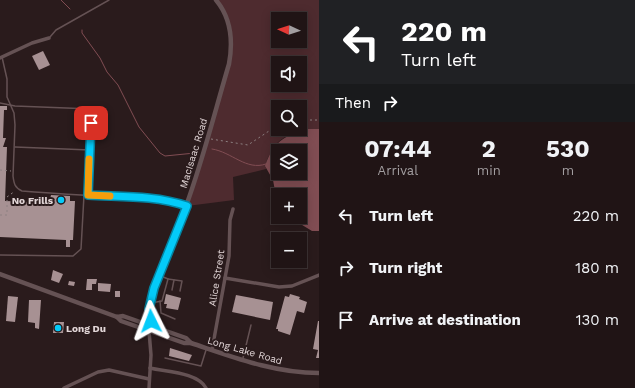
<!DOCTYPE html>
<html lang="en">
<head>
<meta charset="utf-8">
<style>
	:root { --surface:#201415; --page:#281d1e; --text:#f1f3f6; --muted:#a29ea0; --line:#3d3334 }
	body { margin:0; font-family:"Work Sans",sans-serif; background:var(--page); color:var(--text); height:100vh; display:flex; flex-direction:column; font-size:15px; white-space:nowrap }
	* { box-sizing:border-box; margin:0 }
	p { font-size:13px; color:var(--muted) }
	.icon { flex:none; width:22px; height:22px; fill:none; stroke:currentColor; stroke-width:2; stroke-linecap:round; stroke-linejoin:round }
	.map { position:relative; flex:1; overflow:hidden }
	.side { display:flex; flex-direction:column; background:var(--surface); width:316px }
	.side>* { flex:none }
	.top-card { background:#202124; color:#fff; overflow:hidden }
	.needle { width:26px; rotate:273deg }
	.buttons { position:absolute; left:271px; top:12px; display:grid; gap:8px }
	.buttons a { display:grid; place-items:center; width:36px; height:36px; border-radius:0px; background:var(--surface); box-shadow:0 2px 10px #0003,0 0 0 1px var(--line); font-size:20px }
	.pin { position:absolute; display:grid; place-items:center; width:34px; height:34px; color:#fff; margin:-17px; border-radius:8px; box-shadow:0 2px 6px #0006 }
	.me { position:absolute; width:44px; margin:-22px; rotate:357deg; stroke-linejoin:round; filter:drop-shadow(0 0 3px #0008) }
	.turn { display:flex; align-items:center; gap:14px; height:84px; padding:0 16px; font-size:18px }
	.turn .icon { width:52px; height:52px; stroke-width:2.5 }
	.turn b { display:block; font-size:28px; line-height:34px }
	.then { display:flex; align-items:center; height:38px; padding:0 16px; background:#0003; gap:8px; font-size:15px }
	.eta { display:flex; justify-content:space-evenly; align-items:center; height:68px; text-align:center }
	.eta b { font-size:24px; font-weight:700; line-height:28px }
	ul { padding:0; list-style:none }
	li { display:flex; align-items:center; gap:12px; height:52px; padding:0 16px }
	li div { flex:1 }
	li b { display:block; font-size:15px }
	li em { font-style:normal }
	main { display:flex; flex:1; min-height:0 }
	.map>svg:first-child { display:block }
	.green { fill:#4e2b2f; fill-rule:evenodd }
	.water { fill:#814d53; fill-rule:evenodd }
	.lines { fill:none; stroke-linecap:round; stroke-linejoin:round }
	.stream { stroke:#814d53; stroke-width:1 }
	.building { fill:#a79193 }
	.path { stroke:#8d8081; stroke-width:1; stroke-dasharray:2 3; stroke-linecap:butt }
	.lane { stroke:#655254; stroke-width:1.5 }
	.street { stroke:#655254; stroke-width:3.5 }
	.secondary { stroke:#655254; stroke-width:4.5 }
	.route-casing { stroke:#0384a2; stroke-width:10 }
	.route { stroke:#04cbf9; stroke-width:7 }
	.slow { stroke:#f59e0b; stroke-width:7 }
	.poi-dot { fill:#04cbf9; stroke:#2a1b1c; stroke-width:1.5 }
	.labels { text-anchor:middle; stroke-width:4; stroke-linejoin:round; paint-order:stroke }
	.street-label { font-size:10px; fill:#e2d6d7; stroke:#2a1b1c }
	.poi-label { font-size:10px; font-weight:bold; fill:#e2d6d7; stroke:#2a1b1c; text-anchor:end }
</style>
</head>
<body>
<main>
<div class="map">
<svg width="319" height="388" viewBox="0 0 319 388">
	<rect width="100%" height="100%" fill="#2a1b1c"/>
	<path class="green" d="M216 0H319V129C300 129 278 135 270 154 267 159 265 164 266 169L233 177 234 200 187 206 231 53 227 20ZM278 19H300V41H278ZM278 63H300V85H278ZM278 107H300V129H278Z"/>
	<path class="water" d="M305 129H319V231H312L289 217H300V195H278V207L273 180 265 166C274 141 282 138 305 129ZM278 151H300V173H278Z"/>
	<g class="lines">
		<g class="stream">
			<polyline points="61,0 70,9"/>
			<polyline points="82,30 82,33 100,58 107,72 118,85 139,127 160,153 165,156 195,153"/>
			<path d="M212 149C232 152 246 171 266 164"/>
		</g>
	</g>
	<g class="building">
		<polygon points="43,51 50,65 39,70 32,56"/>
		<polygon points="0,106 7,106 7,110 4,110 3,138 6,138 3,147 7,147 5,201 34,202 34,200 50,199 51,195 70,196 70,201 75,201 73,240 70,240 70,247 66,247 66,240 0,237"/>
		<polygon points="53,270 63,274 59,283 51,280"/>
		<polygon points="87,279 97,279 96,284 92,284 92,290 86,290"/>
		<polygon points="69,281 75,282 74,286 68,285"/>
		<polygon points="98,283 111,284 110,292 98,291"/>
		<rect x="115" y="291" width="5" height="6"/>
		<polygon points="166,294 181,298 178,310 166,308 167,304 164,304"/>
		<polygon points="290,294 300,297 299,299 307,302 304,313 297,311 290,335 278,331 278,329 276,329 285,296 289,297"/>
		<polygon points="236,295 273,302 270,320 232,312"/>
		<polygon points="8,296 18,297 15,322 6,321"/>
		<polygon points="29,300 41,300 39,329 35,328 35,323 28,322"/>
		<polygon points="318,321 319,321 319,358 316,358 318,350 313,349"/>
		<polygon points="54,322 64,322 63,333 53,333"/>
		<polygon points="170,348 192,355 189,361 169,356"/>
	</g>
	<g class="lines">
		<g class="path">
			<polyline points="300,120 319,120"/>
			<polyline points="211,139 248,145 278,125"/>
			<polyline points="0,170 11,171"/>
			<polyline points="0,215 7,215 7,197 15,191"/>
		</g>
		<g class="lane">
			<polyline points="50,37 56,30 109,0"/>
			<path d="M2 57 7 79V97L14 113 15 125 13 176C14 184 15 188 22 191 48 193 74 195 99 196 129 197 157 196 185 205"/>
			<polyline points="0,103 15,106 92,109 87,195"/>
			<polyline points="15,147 90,150"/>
			<polyline points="0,255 73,256 81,249 84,195"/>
			<polyline points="168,279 182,281 180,291"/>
			<polyline points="172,290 174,280"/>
			<polyline points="160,301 161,313 175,319"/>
			<polyline points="151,303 162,301 168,279 161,276"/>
			<polyline points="165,358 201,366 206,350"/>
			<polyline points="243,358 251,325"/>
		</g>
		<g class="street">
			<polyline points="0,58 32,43 49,38"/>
			<polyline points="225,278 279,287 292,286 319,275"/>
			<polyline points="212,350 229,256 230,220 233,209"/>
			<path d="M150 368C166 372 197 372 206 388"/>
			<polyline points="64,388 98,372 109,370 149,379"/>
			<polyline points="149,388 151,355 149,331"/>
		</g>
		<g class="secondary">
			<polyline points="0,274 117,317 123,316 186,338 191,343"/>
			<polyline points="149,309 152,312 150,328"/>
			<path d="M117 317 121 321 184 343H191C233 357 274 373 319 373"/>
			<path d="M149 331C142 314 156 283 163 265 171 246 179 226 186 206 203 160 215 111 229 64 233 42 231 18 216 0"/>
		</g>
	</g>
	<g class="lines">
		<defs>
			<path id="route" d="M91 123 88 195C121 197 154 195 187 206L154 288 149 309 152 312 151 321"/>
		</defs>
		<use href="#route" class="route-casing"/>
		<use href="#route" class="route"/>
		<polyline class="slow" points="89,159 88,195 110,196"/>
	</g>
	<g class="poi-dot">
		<circle cx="61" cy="200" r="4"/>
		<circle cx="58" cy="328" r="4"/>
	</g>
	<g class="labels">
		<g class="street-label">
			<text transform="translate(193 153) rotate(-73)" y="4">MacIsaac Road</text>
			<text transform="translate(216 278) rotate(-81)" y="4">Alice Street</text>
			<text transform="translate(245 350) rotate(16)" y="4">Long Lake Road</text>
		</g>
		<g class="poi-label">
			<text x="53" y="204">No Frills</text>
			<text x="66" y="332" text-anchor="start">Long Du</text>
		</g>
	</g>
</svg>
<div class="buttons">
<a><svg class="needle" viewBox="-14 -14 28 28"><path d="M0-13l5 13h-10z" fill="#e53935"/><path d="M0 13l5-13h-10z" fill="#a29ea0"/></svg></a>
<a><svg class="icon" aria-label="sound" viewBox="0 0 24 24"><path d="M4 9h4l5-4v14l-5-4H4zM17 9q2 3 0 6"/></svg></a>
<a><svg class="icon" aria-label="search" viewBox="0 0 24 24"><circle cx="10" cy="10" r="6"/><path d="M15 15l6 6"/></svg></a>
<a><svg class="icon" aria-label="layers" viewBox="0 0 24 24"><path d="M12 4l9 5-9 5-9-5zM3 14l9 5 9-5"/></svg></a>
<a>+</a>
<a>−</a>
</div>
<div class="pin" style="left:91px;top:123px;background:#d93025"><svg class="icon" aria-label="arrive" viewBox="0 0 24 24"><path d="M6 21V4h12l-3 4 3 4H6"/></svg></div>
<svg class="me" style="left:151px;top:321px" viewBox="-20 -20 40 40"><path d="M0-17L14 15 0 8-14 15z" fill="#04cbf9" stroke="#fff" stroke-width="4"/></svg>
</div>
<section class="side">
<div class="top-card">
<div class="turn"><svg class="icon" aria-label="left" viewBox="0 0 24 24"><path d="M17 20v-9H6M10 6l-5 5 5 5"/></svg><div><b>220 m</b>Turn left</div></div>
<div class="then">Then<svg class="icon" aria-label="right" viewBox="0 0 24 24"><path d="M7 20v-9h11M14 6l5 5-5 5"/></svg></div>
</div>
<div class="eta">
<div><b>07:44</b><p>Arrival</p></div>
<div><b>2</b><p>min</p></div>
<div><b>530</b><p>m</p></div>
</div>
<ul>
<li><svg class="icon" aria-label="left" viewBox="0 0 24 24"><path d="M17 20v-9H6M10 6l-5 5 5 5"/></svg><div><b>Turn left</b></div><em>220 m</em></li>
<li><svg class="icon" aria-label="right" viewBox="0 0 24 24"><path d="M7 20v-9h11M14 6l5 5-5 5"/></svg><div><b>Turn right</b></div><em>180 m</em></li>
<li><svg class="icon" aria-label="arrive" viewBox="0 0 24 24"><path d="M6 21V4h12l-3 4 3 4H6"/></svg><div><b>Arrive at destination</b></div><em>130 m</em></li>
</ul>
</section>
</main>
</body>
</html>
